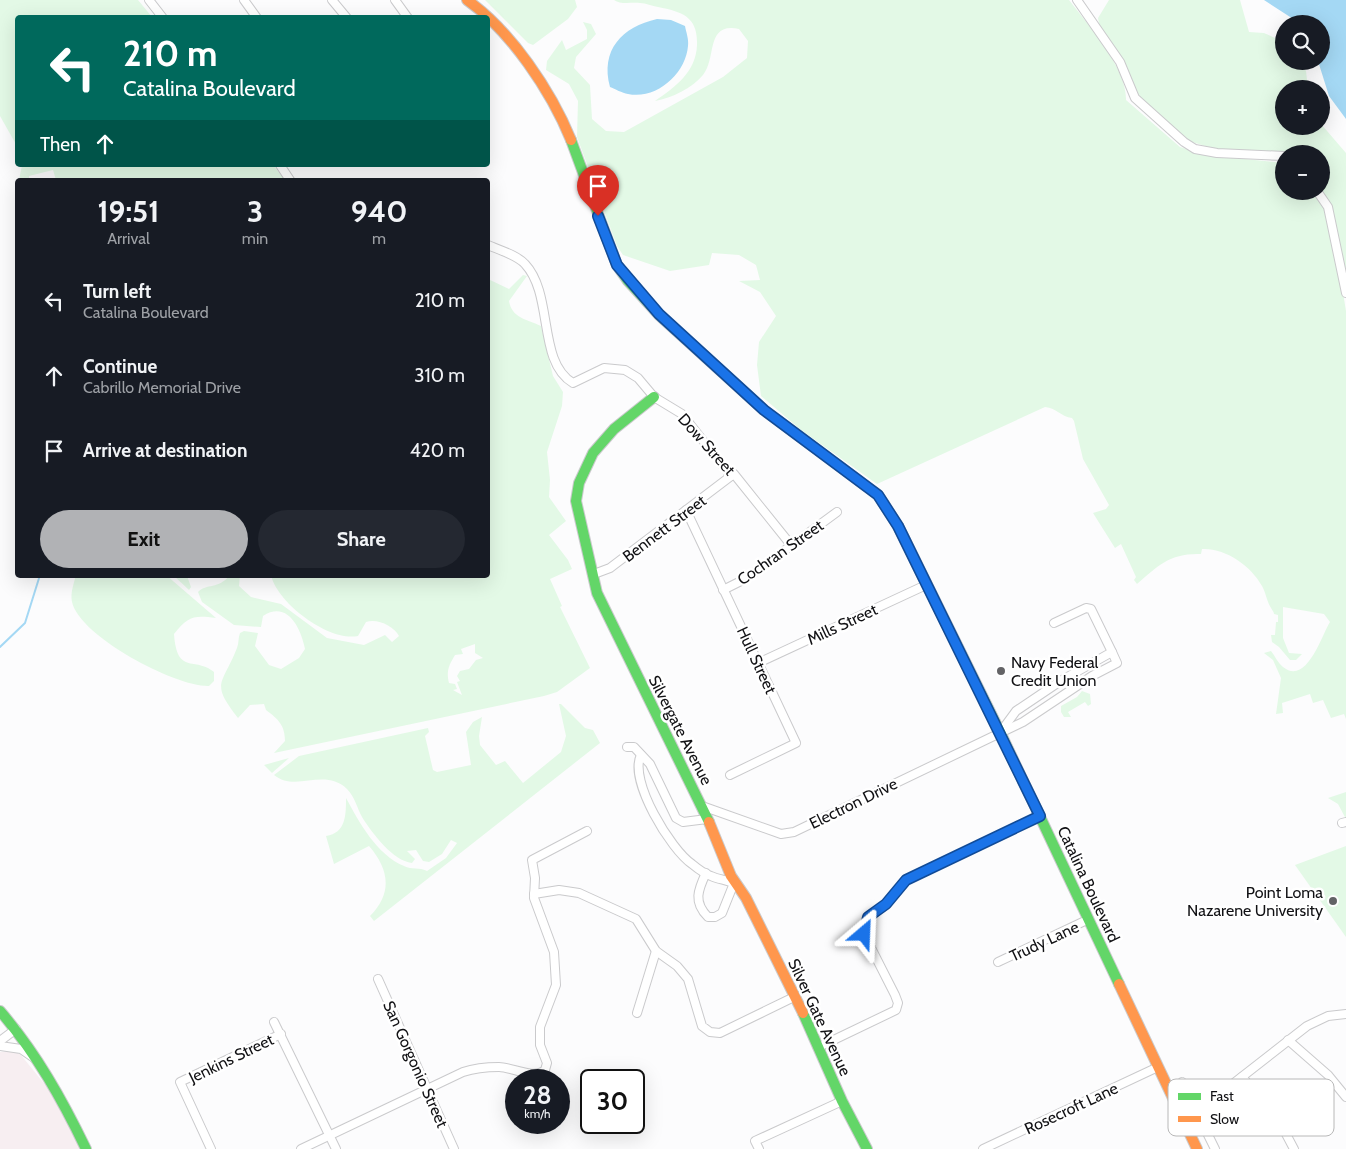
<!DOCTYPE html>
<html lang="en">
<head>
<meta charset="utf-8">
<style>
	:root { --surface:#171b24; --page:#242831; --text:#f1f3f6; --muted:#9ea1a6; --accent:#b1b2b5 }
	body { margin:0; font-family:Cabin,sans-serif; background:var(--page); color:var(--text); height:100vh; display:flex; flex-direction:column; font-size:19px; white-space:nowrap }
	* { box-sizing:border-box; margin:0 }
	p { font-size:16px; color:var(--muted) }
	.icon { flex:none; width:28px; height:28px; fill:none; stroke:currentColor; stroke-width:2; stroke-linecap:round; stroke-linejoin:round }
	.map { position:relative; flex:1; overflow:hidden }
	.panel { position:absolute; left:15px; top:178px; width:475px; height:400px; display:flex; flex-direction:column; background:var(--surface); border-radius:5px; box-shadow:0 5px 20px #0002 }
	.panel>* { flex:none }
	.hud { position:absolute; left:15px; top:15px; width:475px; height:152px; border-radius:5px; box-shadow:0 5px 20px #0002; background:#00695c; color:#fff; overflow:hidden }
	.buttons { position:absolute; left:1275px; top:15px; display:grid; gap:10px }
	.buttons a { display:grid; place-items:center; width:55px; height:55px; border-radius:50%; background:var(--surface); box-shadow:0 5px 20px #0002; font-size:25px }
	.speed { position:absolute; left:505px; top:1069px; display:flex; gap:10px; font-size:25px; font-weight:700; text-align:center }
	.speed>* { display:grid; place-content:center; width:65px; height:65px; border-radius:50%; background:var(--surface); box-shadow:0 5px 20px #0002; line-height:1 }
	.speed small { font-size:12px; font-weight:400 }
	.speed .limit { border:2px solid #111; border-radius:8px; background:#fff; color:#111 }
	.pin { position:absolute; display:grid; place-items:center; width:42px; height:42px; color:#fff; margin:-51px -21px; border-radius:50% 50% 50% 0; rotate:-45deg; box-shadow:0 0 5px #0007 }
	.pin .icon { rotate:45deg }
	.me { position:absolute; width:55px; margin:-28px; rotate:26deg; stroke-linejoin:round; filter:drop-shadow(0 0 4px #0008) }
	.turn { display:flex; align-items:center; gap:18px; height:105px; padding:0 25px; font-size:22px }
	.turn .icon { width:65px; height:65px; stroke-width:2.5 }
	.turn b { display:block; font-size:35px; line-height:42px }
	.then { display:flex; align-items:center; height:48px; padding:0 25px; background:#0003; gap:10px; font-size:19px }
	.eta { display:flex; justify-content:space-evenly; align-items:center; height:85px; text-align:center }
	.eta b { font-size:30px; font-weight:700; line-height:35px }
	.action { display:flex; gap:10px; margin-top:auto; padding:10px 25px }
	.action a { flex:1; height:58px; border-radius:30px; background:var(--accent); color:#111; font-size:20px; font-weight:700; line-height:58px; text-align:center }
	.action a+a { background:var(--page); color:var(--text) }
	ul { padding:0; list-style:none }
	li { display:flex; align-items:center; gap:15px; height:75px; padding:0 25px }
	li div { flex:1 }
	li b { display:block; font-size:19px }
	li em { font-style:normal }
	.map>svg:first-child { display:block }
	.commercial { fill:#f7eef1 }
	.green { fill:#e3f9e6; fill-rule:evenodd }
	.water { fill:#a4d8f4 }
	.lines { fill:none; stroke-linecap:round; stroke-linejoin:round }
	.stream { stroke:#a4d8f4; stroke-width:2 }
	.street-casing { stroke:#cacacc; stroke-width:10 }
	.fast-casing { stroke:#cacacc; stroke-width:12 }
	.slow-casing { stroke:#cacacc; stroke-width:12 }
	.street { stroke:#fff; stroke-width:8 }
	.fast { stroke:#63d668; stroke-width:10 }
	.slow { stroke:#ff974d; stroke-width:10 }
	.route-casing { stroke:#114b97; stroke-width:12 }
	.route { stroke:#1a73e8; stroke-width:9 }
	.poi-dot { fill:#636366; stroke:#fff; stroke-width:2 }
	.labels { text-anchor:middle; stroke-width:5; stroke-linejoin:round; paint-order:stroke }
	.street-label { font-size:16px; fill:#111114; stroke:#fff }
	.poi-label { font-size:16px; fill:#111114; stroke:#fff; text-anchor:start }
	.key { fill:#fff; stroke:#b8b8b8; stroke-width:1 }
	.key-label { font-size:14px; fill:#111114 }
</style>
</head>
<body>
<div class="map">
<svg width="1346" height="1149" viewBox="0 0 1346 1149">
	<rect width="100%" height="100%" fill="#fcfcfd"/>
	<polygon class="commercial" points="11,1051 20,1054 47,1087 82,1149 0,1149 0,1052"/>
	<g class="green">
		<polygon points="0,0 138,0 152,17 18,18 17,146 0,116"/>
		<polygon points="485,0 575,0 577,7 568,19 533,45 528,43"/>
		<path d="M614 0H1069C1089 26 1127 68 1126 100L1180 147 1206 155 1284 163V191H1299L1305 198 1315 193 1326 207 1332 226 1346 311V719L1344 714 1331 718 1323 700 1313 703 1310 694 1282 703 1283 713 1276 714 1281 678 1273 660 1264 653 1271 651C1275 656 1278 663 1283 667 1307 686 1322 634 1330 622L1324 614 1283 607V638L1289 653 1302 654 1296 660H1290L1279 647 1272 642 1271 635H1275L1276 622H1278V615L1274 614C1274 612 1272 610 1271 608 1267 602 1266 593 1262 586 1251 566 1226 548 1202 549L1201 554C1170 553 1159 565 1137 584L1134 580 1136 577 1121 544 1115 548 1093 513 1106 509 1109 505 1083 459 1074 421 1072 418C1061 417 1057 408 1045 407L877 484 801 430 761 396 757 365 759 342 776 316 760 292 739 281 760 280 756 265 739 255 712 253 709 265 670 271 623 255 617 246 577 137 578 101 569 84 546 70 547 61 562 40 566 50 587 39V30L583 22 591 24 596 34 576 57 574 68 590 85 592 119 606 131 624 132 723 77 747 58 748 41 739 29C705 22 717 58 703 75 692 88 672 98 655 101 675 87 696 72 697 45 698 17 683 12 658 7 652 6 646 3 640 3 631 2 621 5 614 0Z"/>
		<polygon points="1109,0 1240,0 1249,32 1264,33 1284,42 1284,61 1299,61 1306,71 1308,89 1284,89 1284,126 1321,126 1321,124 1346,153 1346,284 1321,191 1321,154 1215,149 1189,141 1174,130 1139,99 1100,29 1098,18"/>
		<polygon points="22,165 273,165 285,180 56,180 53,170 29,176 29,180 19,180"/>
		<path d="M523 275 527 276 509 301C512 318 526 319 541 326L553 376 563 392 562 406 547 452 550 480 549 497 566 521 549 535 568 560 572 569 550 579 562 606 560 607 590 668 557 692 544 696 274 753 285 741C285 725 278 719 266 710L264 704 250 705 238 718C210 682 222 686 237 648 239 643 238 638 240 633L244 631 258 633 255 646 269 665 281 669 299 658 305 649C301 629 288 600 263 616L261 627 234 625 202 602 198 592C207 583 218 590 230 575H240L239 586 251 597 281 604 327 638 364 645 385 635 392 642 399 636C394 626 377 618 366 622L358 636C329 642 277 603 271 575H488V279L509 289ZM475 644V653L483 658 476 660 469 669 460 671 457 676 460 681 457 682 462 695 453 690 457 689 455 684 449 683C446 671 449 665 455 655L463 654 461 649Z"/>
		<path d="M76 575H166L216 618C194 615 188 616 174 634 177 676 195 656 214 672V681L209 686C176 687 80 637 72 602 70 593 74 583 76 575Z"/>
		<polygon points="173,575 187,576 191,587 189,590"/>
		<polygon points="1082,691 1090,694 1091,704 1088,706 1085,702 1068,712 1071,717 1064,717 1061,712 1061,706 1077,697"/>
		<path d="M559 704H561L585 728 593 730 600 743 374 921 370 916C393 893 389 869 369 846L334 864 326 836C346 833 346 815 346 798 359 822 377 855 404 866 412 870 419 867 427 871L446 858 457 843 451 840 442 854 429 862 423 861 416 850 407 851 415 859 412 863C393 861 372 833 362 817 357 808 355 797 347 789 324 767 296 793 274 775L299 756 428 728 429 732 425 736 433 770 437 772 471 765 466 732 473 722 482 717 479 736 480 745 496 765 505 761 523 783 561 752 566 736Z"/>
		<polygon points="289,758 272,773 264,765"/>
		<polygon points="1346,792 1346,819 1338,804 1328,798"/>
		<polygon points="1346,846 1346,937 1295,865"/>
	</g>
	<g class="water">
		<polygon points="1264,0 1346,0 1346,119 1329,96 1318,61 1321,61 1321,24 1301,24"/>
		<path d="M657 19 671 20 685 26C686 32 689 39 688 46 686 73 657 100 628 94 622 93 615 89 610 87 600 50 622 27 657 19Z"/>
	</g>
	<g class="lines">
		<polyline class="stream" points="0,647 25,623 40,575"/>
		<defs>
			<g id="street">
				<polyline points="149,0 163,18"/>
				<polyline points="244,0 257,18"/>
				<polyline points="332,0 347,18"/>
				<polyline points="395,0 408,18"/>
				<polyline points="1077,0 1120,62 1135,98 1184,142 1195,149 1217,153 1284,156"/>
				<polyline points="280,165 290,180"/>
				<polyline points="1317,191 1328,207 1346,293"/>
				<path d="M488 245C499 250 517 255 525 264 554 295 537 362 573 383L604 368 625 370 638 378 654 397 682 414 731 476 734 474 791 545"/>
				<polyline points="686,510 796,743 730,775"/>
				<polyline points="594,574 610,568 731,476"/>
				<polyline points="723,590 747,578 837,512"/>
				<polyline points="758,663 926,585"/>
				<polyline points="1002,730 1016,711 1062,680 1112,652 1091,609 1086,608 1054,623"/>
				<polyline points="627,747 634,747 650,764 676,818 683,822 707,819"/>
				<path d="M641 755C628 780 671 850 692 864 698 869 705 874 711 876 720 880 729 880 737 885"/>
				<polyline points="702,806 781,834 794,832 1023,722 1092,676 1117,663 1112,652"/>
				<polyline points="1342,823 1346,822"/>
				<path d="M706 873C698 890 693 902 708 917H715L722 913 734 883"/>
				<polyline points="534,894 559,890 579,893 636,919 656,951 677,966 688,979 702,1026 710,1032 720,1033 794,997"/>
				<polyline points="998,962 1089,919"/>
				<polyline points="378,979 454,1149"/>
				<polyline points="637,1013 656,951"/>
				<polyline points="274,1022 336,1149"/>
				<polyline points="1288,1040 1328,1075 1346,1097"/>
				<polyline points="0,1041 16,1029"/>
				<polyline points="0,1046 21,1049 34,1058"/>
				<polyline points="819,1047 896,1010 898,1003 895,995 864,934 868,917 886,905 906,880 1040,816"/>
				<polyline points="1242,1077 1276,1115 1294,1149"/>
				<polyline points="1182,1082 1215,1149"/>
				<polyline points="1184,1122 1307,1026 1328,1016 1346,1014"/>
				<polyline points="211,1149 180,1082 281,1034"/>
				<path d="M301 1149 463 1072C475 1068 486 1067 499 1067 512 1067 534 1080 545 1070L547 1063 540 1045V1027L556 985 554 952 534 898 535 878 532 860 587 831"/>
				<polyline points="759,1149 755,1141 842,1101"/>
				<polyline points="983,1149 1158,1067"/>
			</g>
			<g id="fast">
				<polyline points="571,140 617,265 628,281 659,315 764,410 878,495 898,526"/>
				<polyline points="654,397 614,429 593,453 579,483 576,501 597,593 709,822"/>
				<polyline points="898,526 1000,732 1119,984"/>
				<path d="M0 1011C36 1053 62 1099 86 1149"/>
				<polyline points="803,1013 842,1101 867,1149"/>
			</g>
			<g id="slow">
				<path d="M467 0C511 31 551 91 571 140"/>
				<polyline points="709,822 731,876 746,898 803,1013"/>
				<polyline points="1119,984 1197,1149"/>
			</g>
		</defs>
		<use href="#street" class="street-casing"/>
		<use href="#fast" class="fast-casing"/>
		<use href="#slow" class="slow-casing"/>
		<use href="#street" class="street"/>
		<use href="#fast" class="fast"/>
		<use href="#slow" class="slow"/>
	</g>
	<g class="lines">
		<defs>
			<polyline id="route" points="598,216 617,265 659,314 764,410 878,495 898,526 1040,816 906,880 886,904 868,917 864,934"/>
		</defs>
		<use href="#route" class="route-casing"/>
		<use href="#route" class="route"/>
	</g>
	<g class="poi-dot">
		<circle cx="1001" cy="671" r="5"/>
		<circle cx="1333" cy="901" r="5"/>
	</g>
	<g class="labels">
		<g class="street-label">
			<text transform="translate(707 444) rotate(48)" y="6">Dow Street</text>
			<text transform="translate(664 528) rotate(-37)" y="6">Bennett Street</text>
			<text transform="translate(780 552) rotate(-35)" y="6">Cochran Street</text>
			<text transform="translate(842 624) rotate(-25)" y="6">Mills Street</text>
			<text transform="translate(757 660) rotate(65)" y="6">Hull Street</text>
			<text transform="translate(681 730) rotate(63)" y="6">Silvergate Avenue</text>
			<text transform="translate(853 803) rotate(-26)" y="6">Electron Drive</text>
			<text transform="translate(1089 884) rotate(65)" y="6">Catalina Boulevard</text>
			<text transform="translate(1044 941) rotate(-25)" y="6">Trudy Lane</text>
			<text transform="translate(820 1017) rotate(65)" y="6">Silver Gate Avenue</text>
			<text transform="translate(231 1058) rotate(-26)" y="6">Jenkins Street</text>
			<text transform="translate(416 1064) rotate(66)" y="6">San Gorgonio Street</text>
			<text transform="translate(1071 1108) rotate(-25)" y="6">Rosecroft Lane</text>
		</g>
		<g class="poi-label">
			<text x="1011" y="668">Navy Federal<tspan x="1011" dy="18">Credit Union</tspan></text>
			<text x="1323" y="898" text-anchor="end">Point Loma<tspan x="1323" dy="18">Nazarene University</tspan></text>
		</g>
	</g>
	<rect x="1168" y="1079" width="166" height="57" rx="8" class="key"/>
	<rect x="1178" y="1093" width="23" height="7" fill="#63d668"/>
	<rect x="1178" y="1116" width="23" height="6" fill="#ff974d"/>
	<g class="key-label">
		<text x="1210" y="1101">Fast</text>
		<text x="1210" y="1124">Slow</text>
	</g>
</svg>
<div class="buttons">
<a><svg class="icon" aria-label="search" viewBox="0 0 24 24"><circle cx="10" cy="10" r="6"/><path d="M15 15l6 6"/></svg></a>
<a>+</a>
<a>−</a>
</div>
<div class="speed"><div>28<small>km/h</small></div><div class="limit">30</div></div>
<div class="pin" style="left:598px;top:216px;background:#d93025"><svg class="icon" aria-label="arrive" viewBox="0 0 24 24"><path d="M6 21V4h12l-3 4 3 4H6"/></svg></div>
<svg class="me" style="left:864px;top:934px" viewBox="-20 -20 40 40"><path d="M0-17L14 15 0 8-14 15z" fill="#1a73e8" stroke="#fff" stroke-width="4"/></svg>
<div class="hud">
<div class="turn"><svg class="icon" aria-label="left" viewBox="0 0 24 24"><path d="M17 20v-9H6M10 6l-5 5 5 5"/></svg><div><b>210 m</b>Catalina Boulevard</div></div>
<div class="then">Then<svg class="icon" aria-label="ahead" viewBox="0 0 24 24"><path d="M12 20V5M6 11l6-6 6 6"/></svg></div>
</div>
<section class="panel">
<div class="eta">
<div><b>19:51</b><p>Arrival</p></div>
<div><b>3</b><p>min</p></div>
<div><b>940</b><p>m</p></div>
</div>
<ul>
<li><svg class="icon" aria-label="left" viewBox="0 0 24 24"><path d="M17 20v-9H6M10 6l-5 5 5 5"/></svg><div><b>Turn left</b><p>Catalina Boulevard</p></div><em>210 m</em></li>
<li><svg class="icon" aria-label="ahead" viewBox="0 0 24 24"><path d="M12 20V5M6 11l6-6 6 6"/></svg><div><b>Continue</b><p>Cabrillo Memorial Drive</p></div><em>310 m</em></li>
<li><svg class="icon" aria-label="arrive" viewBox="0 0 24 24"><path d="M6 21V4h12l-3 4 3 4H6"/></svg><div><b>Arrive at destination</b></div><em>420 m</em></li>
</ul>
<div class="action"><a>Exit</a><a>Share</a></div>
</section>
</div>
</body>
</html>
